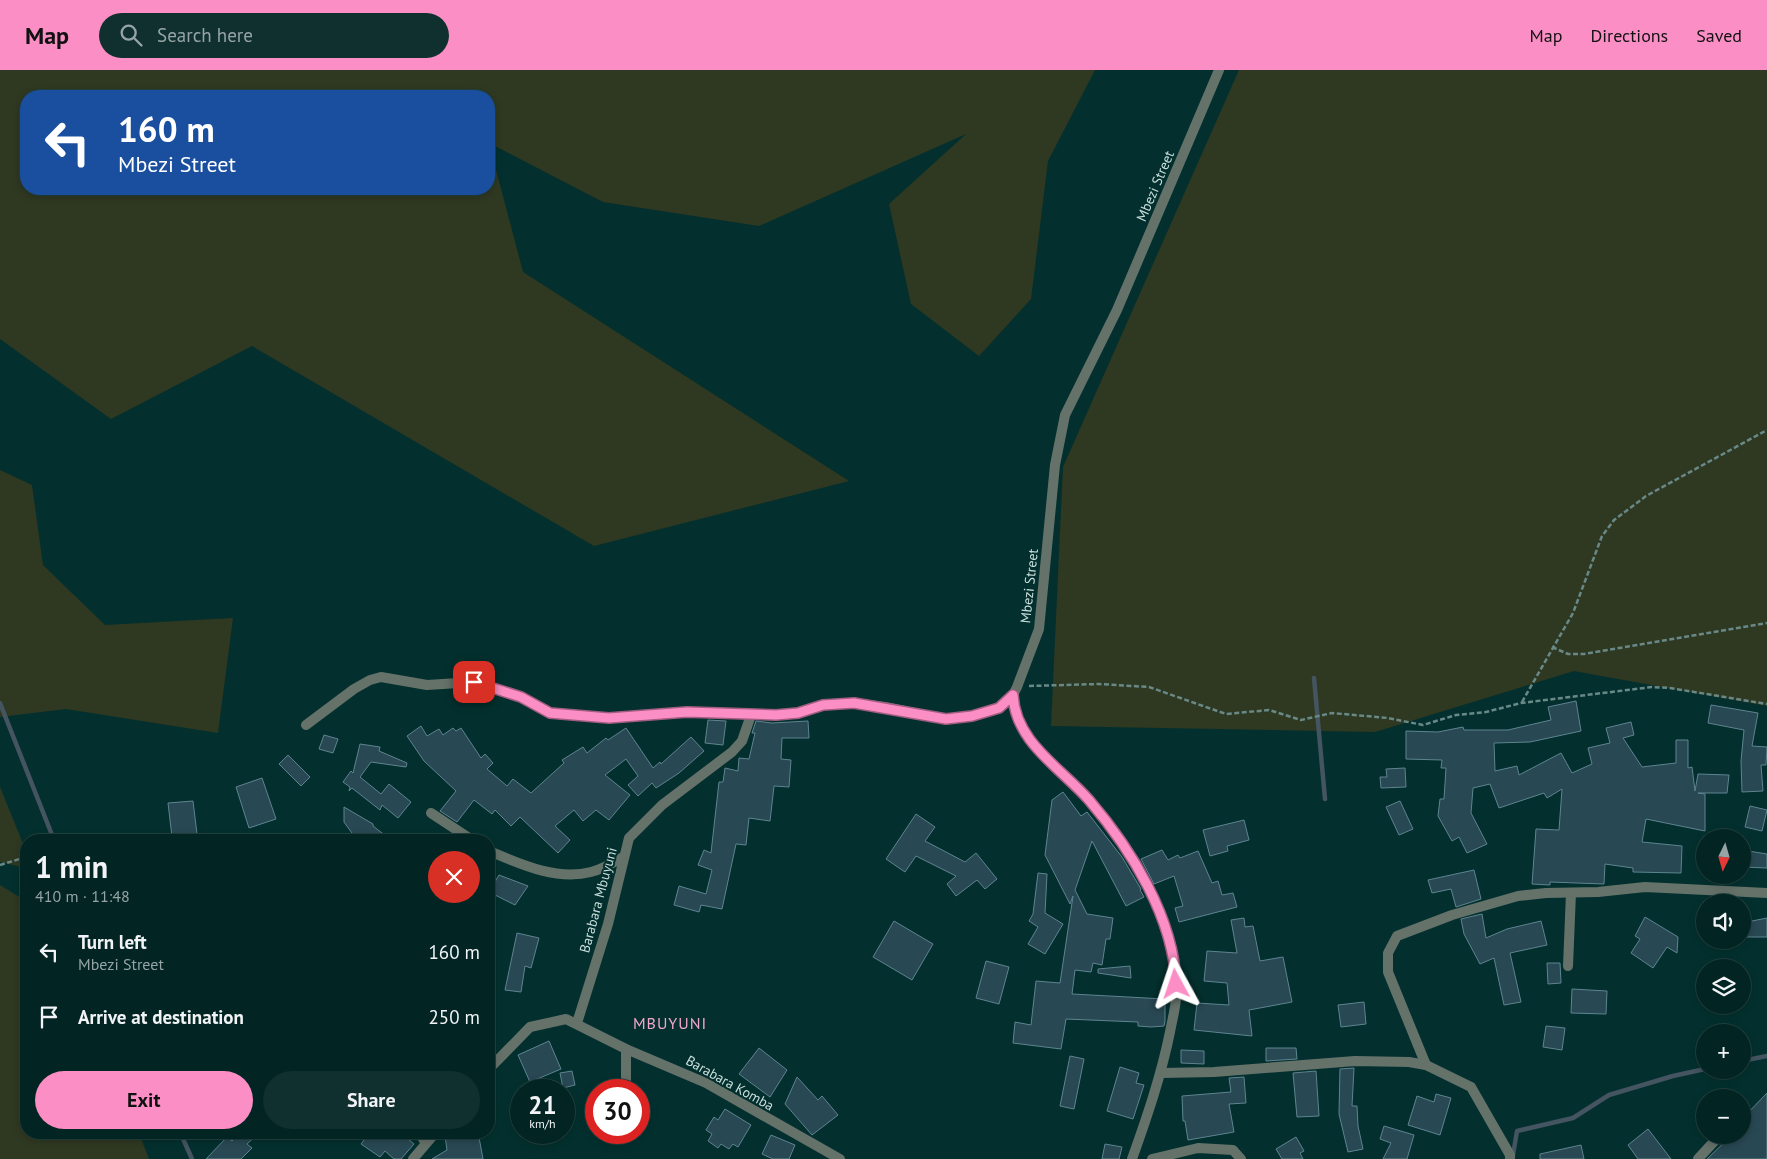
<!DOCTYPE html>
<html lang="en">
<head>
<meta charset="utf-8">
<style>
	:root { --surface:#022422; --page:#10302f; --text:#f1f3f6; --muted:#96a4a5; --line:#234140; --accent:#fb8fc5 }
	body { margin:0; font-family:"PT Sans",sans-serif; background:var(--page); color:var(--text); height:100vh; display:flex; flex-direction:column; font-size:19px; white-space:nowrap }
	* { box-sizing:border-box; margin:0 }
	p { font-size:16px; color:var(--muted) }
	.icon { flex:none; width:28px; height:28px; fill:none; stroke:currentColor; stroke-width:2; stroke-linecap:round; stroke-linejoin:round }
	.map { position:relative; flex:1; overflow:hidden }
	.details { position:absolute; left:20px; top:764px; width:475px; height:305px; display:flex; flex-direction:column; background:var(--surface); border-radius:20px; box-shadow:0 2px 8px #0003,0 0 0 1px var(--line) }
	.details>* { flex:none }
	.hud { position:absolute; left:20px; top:20px; width:475px; height:105px; border-radius:20px; box-shadow:0 2px 8px #0003,0 0 0 1px var(--line); background:#1a4fa0; color:#fff; overflow:hidden }
	.needle { width:32px; rotate:185deg }
	.fabs { position:absolute; left:1696px; top:759px; display:grid; gap:10px }
	.fabs a { display:grid; place-items:center; width:55px; height:55px; border-radius:50%; background:var(--surface); box-shadow:0 2px 8px #0003,0 0 0 1px var(--line); font-size:25px }
	.speed { position:absolute; left:510px; top:1009px; display:flex; gap:10px; font-size:25px; font-weight:700; text-align:center }
	.speed>* { display:grid; place-content:center; width:65px; height:65px; border-radius:50%; background:var(--surface); box-shadow:0 2px 8px #0003,0 0 0 1px var(--line); line-height:1 }
	.speed small { font-size:12px; font-weight:400 }
	.speed .limit { border:8px solid #d22; background:#fff; color:#111 }
	.pin { position:absolute; display:grid; place-items:center; width:42px; height:42px; color:#fff; margin:-21px; border-radius:10px; box-shadow:0 2px 8px #0006 }
	.me { position:absolute; width:55px; margin:-28px; rotate:355deg; stroke-linejoin:round; filter:drop-shadow(0 0 4px #0008) }
	.turn { display:flex; align-items:center; gap:18px; height:105px; padding:0 15px; font-size:22px }
	.turn .icon { width:65px; height:65px; stroke-width:2.5 }
	.turn b { display:block; font-size:35px; line-height:42px }
	.round { display:grid; place-items:center; flex:none; width:52px; height:52px; border-radius:26px; background:var(--page) }
	.summary { display:flex; align-items:center; justify-content:space-between; height:85px; padding:0 15px }
	h1 { font-size:30px; font-weight:700; line-height:38px }
	.action { display:flex; gap:10px; margin-top:auto; padding:10px 15px }
	.action a { flex:1; height:58px; border-radius:30px; background:var(--accent); color:#111; font-size:20px; font-weight:700; line-height:58px; text-align:center }
	.action a+a { background:var(--page); color:var(--text) }
	ul { padding:0; list-style:none }
	li { display:flex; align-items:center; gap:15px; height:65px; padding:0 15px }
	li div { flex:1 }
	li b { display:block; font-size:19px }
	li em { font-style:normal }
	header { display:flex; align-items:center; gap:30px; box-sizing:border-box; height:70px; padding:0 25px; background:var(--accent); color:#111 }
	header strong { font-size:24px }
	nav { display:flex; gap:28px; margin-inline-start:auto; font-size:18px }
	.search { width:350px; height:45px; background:var(--page); display:flex; align-items:center; gap:12px; box-sizing:border-box; padding:0 18px; border-radius:28px; color:var(--muted); font-size:19px }
	.map>svg:first-child { display:block }
	.green { fill:#2f3821; fill-rule:evenodd }
	.lines { fill:none; stroke-linecap:round; stroke-linejoin:round }
	.stream { stroke:#445460; stroke-width:4.5 }
	.building { fill:#284853; stroke:#5e8491 }
	.path { stroke:#688987; stroke-width:2.5; stroke-dasharray:5 2.5; stroke-linecap:butt }
	.lane { stroke:#65726a; stroke-width:8 }
	.street { stroke:#65726a; stroke-width:10 }
	.route-casing { stroke:#a35d80; stroke-width:12 }
	.route { stroke:#fb8fc5; stroke-width:9 }
	.labels { text-anchor:middle; stroke-width:4; stroke-linejoin:round; paint-order:stroke }
	.street-label { font-size:14px; fill:#cadfdd; stroke:#03302e }
	.quarter-label { font-size:16px; letter-spacing:1px; fill:#f3a7cb; stroke:#03302e }
</style>
</head>
<body>
<header>
<strong>Map</strong>
<div class="search"><svg class="icon" aria-label="search" viewBox="0 0 24 24"><circle cx="10" cy="10" r="6"/><path d="M15 15l6 6"/></svg>Search here</div>
<nav><a>Map</a><a>Directions</a><a>Saved</a></nav>
</header>
<div class="map">
<svg width="1767" height="1089" viewBox="0 0 1767 1089">
	<rect width="100%" height="100%" fill="#03302e"/>
	<g class="green">
		<path d="M0 0H1095L1048 91 1031 229 979 286 911 234 889 134 966 64 759 156 603 132 489 73 523 202 849 411 594 476 252 276 111 349 0 269ZM26 26H489V119H26Z"/>
		<polygon points="1239,0 1767,0 1767,636 1574,601 1375,662 1051,656 1063,397"/>
		<polygon points="0,400 32,415 43,495 105,555 233,548 218,663 66,639 0,647"/>
		<polygon points="0,717 26,781 26,798 0,792"/>
		<polygon points="0,815 26,831 26,1062 139,1063 149,1089 0,1089"/>
	</g>
	<g class="lines">
		<g class="stream">
			<polyline points="1314,608 1325,729"/>
			<polyline points="0,633 54,770"/>
			<polyline points="1742,991 1767,986"/>
			<polyline points="180,1062 192,1089"/>
			<polyline points="1513,1085 1517,1061 1573,1048 1609,1025 1673,1006 1705,999"/>
		</g>
	</g>
	<g class="building">
		<polygon points="1576,631 1581,661 1530,672 1494,673 1495,701 1517,696 1519,705 1561,683 1572,703 1592,694 1588,678 1610,673 1606,658 1631,652 1634,665 1623,668 1642,697 1676,693 1676,670 1688,670 1688,698 1692,697 1695,721 1698,704 1729,705 1727,723 1698,723 1705,724 1705,761 1646,749 1642,772 1682,776 1681,803 1633,802 1633,798 1605,794 1604,814 1550,812 1550,815 1532,814 1536,759 1559,760 1562,719 1547,728 1544,723 1499,738 1490,714 1473,718 1471,743 1487,774 1467,783 1459,767 1452,771 1438,746 1440,729 1444,729 1446,698 1441,698 1442,690 1406,689 1406,661 1438,662 1463,657 1464,660 1508,660 1551,650 1548,637"/>
		<polygon points="1711,635 1758,643 1752,676 1767,677 1766,695 1761,695 1763,721 1742,722 1741,691 1744,660 1708,653"/>
		<polygon points="708,650 726,651 723,675 705,673"/>
		<polygon points="756,651 772,653 808,651 809,668 782,668 781,689 791,690 789,717 774,716 770,751 749,748 746,775 736,774 722,839 701,835 699,842 674,835 679,816 706,824 712,800 698,795 704,780 711,783 719,712 723,712 725,698 738,701 739,688 749,689 755,663 752,663"/>
		<polygon points="421,656 427,666 439,659 443,665 453,658 456,661 461,658 481,688 485,684 493,693 487,699 507,716 513,709 531,723 564,693 562,690 583,677 587,683 606,668 608,670 626,658 653,698 660,692 661,694 691,667 704,681 679,703 656,718 652,713 638,726 628,715 638,706 626,689 605,705 630,725 609,750 596,740 583,751 574,740 555,756 570,770 558,783 520,747 511,756 495,740 492,744 474,730 457,752 440,741 456,721 424,691 407,666"/>
		<polygon points="324,665 338,669 333,683 319,679"/>
		<polygon points="360,674 380,677 379,681 407,693 406,697 371,692 360,707 381,724 389,714 411,732 398,748 382,735 380,740 352,718 349,721 350,717 343,712 351,701 353,703"/>
		<polygon points="288,685 310,707 301,716 279,694"/>
		<polygon points="1405,698 1406,717 1381,718 1380,707 1387,707 1386,699"/>
		<polygon points="262,708 276,749 249,758 236,717"/>
		<polygon points="1063,722 1081,746 1087,742 1122,787 1141,819 1140,820 1144,827 1126,836 1092,771 1075,820 1087,844 1113,848 1110,869 1106,869 1102,895 1093,893 1091,902 1075,900 1072,924 1165,929 1165,951 1164,956 1151,957 1138,956 1138,952 1066,949 1061,979 1013,973 1015,952 1031,955 1036,911 1060,913 1073,826 1070,834 1045,785 1052,730"/>
		<polygon points="193,731 197,764 172,767 168,733"/>
		<polygon points="1400,731 1413,759 1399,765 1386,737"/>
		<polygon points="1750,736 1767,740 1762,761 1745,757"/>
		<polygon points="344,737 373,754 373,756 391,770 357,770 344,752"/>
		<polygon points="916,744 935,757 925,771 965,792 976,783 997,809 985,819 977,810 956,826 947,814 956,806 916,786 905,802 886,789"/>
		<polygon points="1244,750 1249,770 1227,776 1228,781 1210,786 1203,760"/>
		<polygon points="1162,780 1168,790 1178,785 1180,788 1198,781 1212,813 1218,811 1222,825 1233,823 1237,837 1179,852 1175,838 1183,836 1174,806 1154,814 1141,789"/>
		<polygon points="1742,780 1767,784 1767,798 1742,797"/>
		<polygon points="1474,800 1481,829 1456,837 1451,819 1432,823 1428,810"/>
		<polygon points="1038,803 1047,804 1045,843 1063,854 1045,884 1028,874 1038,857 1029,851 1033,844"/>
		<polygon points="499,805 528,816 515,835 489,822"/>
		<polygon points="1482,844 1486,868 1507,859 1541,851 1547,875 1510,883 1521,932 1504,935 1494,888 1480,894 1464,864 1461,849"/>
		<polygon points="1645,847 1678,867 1677,883 1667,877 1653,898 1631,883 1640,869 1635,866"/>
		<polygon points="1244,848 1245,857 1253,856 1260,891 1283,887 1292,932 1249,940 1252,966 1194,960 1197,933 1229,935 1227,913 1204,911 1207,881 1237,883 1231,850"/>
		<polygon points="1767,848 1767,867 1742,867 1742,853"/>
		<polygon points="894,851 933,874 912,910 873,887"/>
		<polygon points="517,863 539,868 531,898 525,896 521,922 505,920"/>
		<polygon points="986,891 1009,897 999,934 976,928"/>
		<polygon points="1547,893 1560,893 1561,913 1548,914"/>
		<polygon points="1130,896 1131,908 1098,903 1098,899"/>
		<polygon points="1572,919 1607,921 1606,944 1571,943"/>
		<polygon points="1364,932 1366,954 1341,957 1338,935"/>
		<polygon points="1546,956 1565,958 1562,980 1543,977"/>
		<polygon points="549,971 561,999 530,1012 518,985"/>
		<polygon points="759,978 787,1000 770,1027 739,1004"/>
		<polygon points="1266,978 1296,978 1297,989 1266,991"/>
		<polygon points="1181,980 1204,981 1204,994 1181,993"/>
		<polygon points="1070,986 1084,989 1074,1039 1060,1036"/>
		<polygon points="1120,997 1139,1003 1136,1013 1144,1015 1133,1049 1107,1041"/>
		<polygon points="1354,998 1352,1036 1357,1036 1358,1056 1363,1079 1348,1082 1339,1044 1340,999"/>
		<polygon points="572,1001 575,1015 563,1018 560,1003"/>
		<polygon points="1316,1001 1319,1046 1297,1047 1293,1003"/>
		<polygon points="797,1007 818,1030 822,1026 838,1045 812,1065 785,1034"/>
		<polygon points="1244,1007 1246,1033 1229,1034 1234,1062 1188,1070 1185,1051 1183,1051 1182,1026 1231,1022 1229,1008"/>
		<polygon points="1767,1023 1767,1089 1707,1089 1732,1065 1742,1065 1742,1049"/>
		<polygon points="1436,1024 1451,1028 1440,1065 1408,1055 1417,1026 1434,1032"/>
		<polygon points="725,1039 751,1055 738,1077 733,1074 729,1079 721,1074 718,1078 708,1071 712,1064 706,1060 714,1047 718,1050"/>
		<polygon points="1384,1056 1414,1065 1407,1089 1383,1089 1391,1073 1380,1069"/>
		<polygon points="1648,1059 1671,1089 1638,1089 1628,1075"/>
		<polygon points="241,1062 260,1062 247,1074 252,1078 241,1089 206,1089 227,1067 232,1071"/>
		<polygon points="370,1062 400,1062 414,1074 401,1089 394,1089 385,1081 380,1087 361,1074"/>
		<polygon points="455,1062 478,1062 483,1089 432,1089 447,1080 445,1066"/>
		<polygon points="771,1065 795,1075 789,1089 773,1089 762,1084"/>
		<polygon points="1296,1067 1304,1081 1300,1083 1303,1089 1282,1089 1276,1079"/>
		<polygon points="1105,1074 1122,1077 1119,1089 1102,1089"/>
		<polygon points="1581,1075 1584,1089 1540,1089 1540,1084"/>
	</g>
	<g class="lines">
		<g class="path">
			<polyline points="1552,577 1568,584 1584,584 1767,553"/>
			<polyline points="1029,616 1099,614 1149,617 1226,644 1269,640 1301,650 1332,643 1388,648 1423,655 1456,645 1486,642 1521,633 1652,617 1670,618 1767,634"/>
			<polyline points="1522,632 1573,543 1602,466 1614,450 1646,426 1767,360"/>
			<polyline points="0,795 26,787"/>
		</g>
		<polyline class="lane" points="418,1062 425,1074"/>
		<g class="street">
			<path d="M1013 625C1015 667 1052 694 1080 721 1130 770 1179 858 1176 929 1175 940 1172 951 1170 962 1161 1006 1147 1047 1132 1089"/>
			<polyline points="306,655 354,619 370,610 381,607 427,615 474,612 521,627 550,643 609,648 687,642 776,645 799,643 823,635 854,633 885,637 945,649 972,646 999,638 1013,625 1017,617 1039,559 1055,395 1065,345 1117,240 1219,0"/>
			<polyline points="431,743 472,770"/>
			<path d="M489 781C520 794 556 811 591 802 603 799 613 793 623 787"/>
			<polyline points="1568,896 1571,823"/>
			<polyline points="577,953 608,854 629,768 662,735 732,682 742,671 751,645"/>
			<polyline points="1426,995 1388,902 1388,883 1397,866 1452,845 1518,826 1546,823 1598,822 1645,817 1767,823"/>
			<polyline points="489,999 530,957 566,949 626,979 706,1013 840,1089"/>
			<polyline points="1162,1003 1214,1002 1355,991 1409,992 1426,995 1471,1017 1510,1085 1510,1089"/>
			<polyline points="626,1020 626,979"/>
			<polyline points="413,1089 436,1062"/>
			<polyline points="1152,1089 1198,1078 1233,1080 1241,1089"/>
			<polyline points="1698,1089 1720,1065"/>
		</g>
	</g>
	<g class="lines">
		<defs>
			<path id="route" d="M474 612 521 627 550 643 609 648 687 642 776 645 798 643 823 635 854 633 946 649 972 646 999 638 1013 625C1015 672 1061 698 1089 730 1131 779 1174 848 1176 914"/>
		</defs>
		<use href="#route" class="route-casing"/>
		<use href="#route" class="route"/>
	</g>
	<g class="labels">
		<g class="street-label">
			<text transform="translate(1155 116) rotate(-67)" y="5">Mbezi Street</text>
			<text transform="translate(1029 516) rotate(-84)" y="5">Mbezi Street</text>
			<text transform="translate(598 830) rotate(-75)" y="5">Barabara Mbuyuni</text>
			<text transform="translate(730 1013) rotate(29)" y="5">Barabara Komba</text>
		</g>
		<g class="quarter-label">
			<text x="670" y="959">MBUYUNI</text>
		</g>
	</g>
</svg>
<div class="fabs">
<a><svg class="needle" viewBox="-14 -14 28 28"><path d="M0-13l5 13h-10z" fill="#e53935"/><path d="M0 13l5-13h-10z" fill="#96a4a5"/></svg></a>
<a><svg class="icon" aria-label="sound" viewBox="0 0 24 24"><path d="M4 9h4l5-4v14l-5-4H4zM17 9q2 3 0 6"/></svg></a>
<a><svg class="icon" aria-label="layers" viewBox="0 0 24 24"><path d="M12 4l9 5-9 5-9-5zM3 14l9 5 9-5"/></svg></a>
<a>+</a>
<a>−</a>
</div>
<div class="speed"><div>21<small>km/h</small></div><div class="limit">30</div></div>
<div class="pin" style="left:474px;top:612px;background:#d93025"><svg class="icon" aria-label="arrive" viewBox="0 0 24 24"><path d="M6 21V4h12l-3 4 3 4H6"/></svg></div>
<svg class="me" style="left:1176px;top:914px" viewBox="-20 -20 40 40"><path d="M0-17L14 15 0 8-14 15z" fill="#fb8fc5" stroke="#fff" stroke-width="4"/></svg>
<div class="hud">
<div class="turn"><svg class="icon" aria-label="left" viewBox="0 0 24 24"><path d="M17 20v-9H6M10 6l-5 5 5 5"/></svg><div><b>160 m</b>Mbezi Street</div></div>
</div>
<section class="details">
<div class="summary"><div><h1>1 min</h1><p>410 m · 11:48</p></div><a class="round" style="background:#d93025;color:#fff"><svg class="icon" aria-label="close" viewBox="0 0 24 24"><path d="M6 6l12 12M18 6L6 18"/></svg></a></div>
<ul>
<li><svg class="icon" aria-label="left" viewBox="0 0 24 24"><path d="M17 20v-9H6M10 6l-5 5 5 5"/></svg><div><b>Turn left</b><p>Mbezi Street</p></div><em>160 m</em></li>
<li><svg class="icon" aria-label="arrive" viewBox="0 0 24 24"><path d="M6 21V4h12l-3 4 3 4H6"/></svg><div><b>Arrive at destination</b></div><em>250 m</em></li>
</ul>
<div class="action"><a>Exit</a><a>Share</a></div>
</section>
</div>
</body>
</html>
